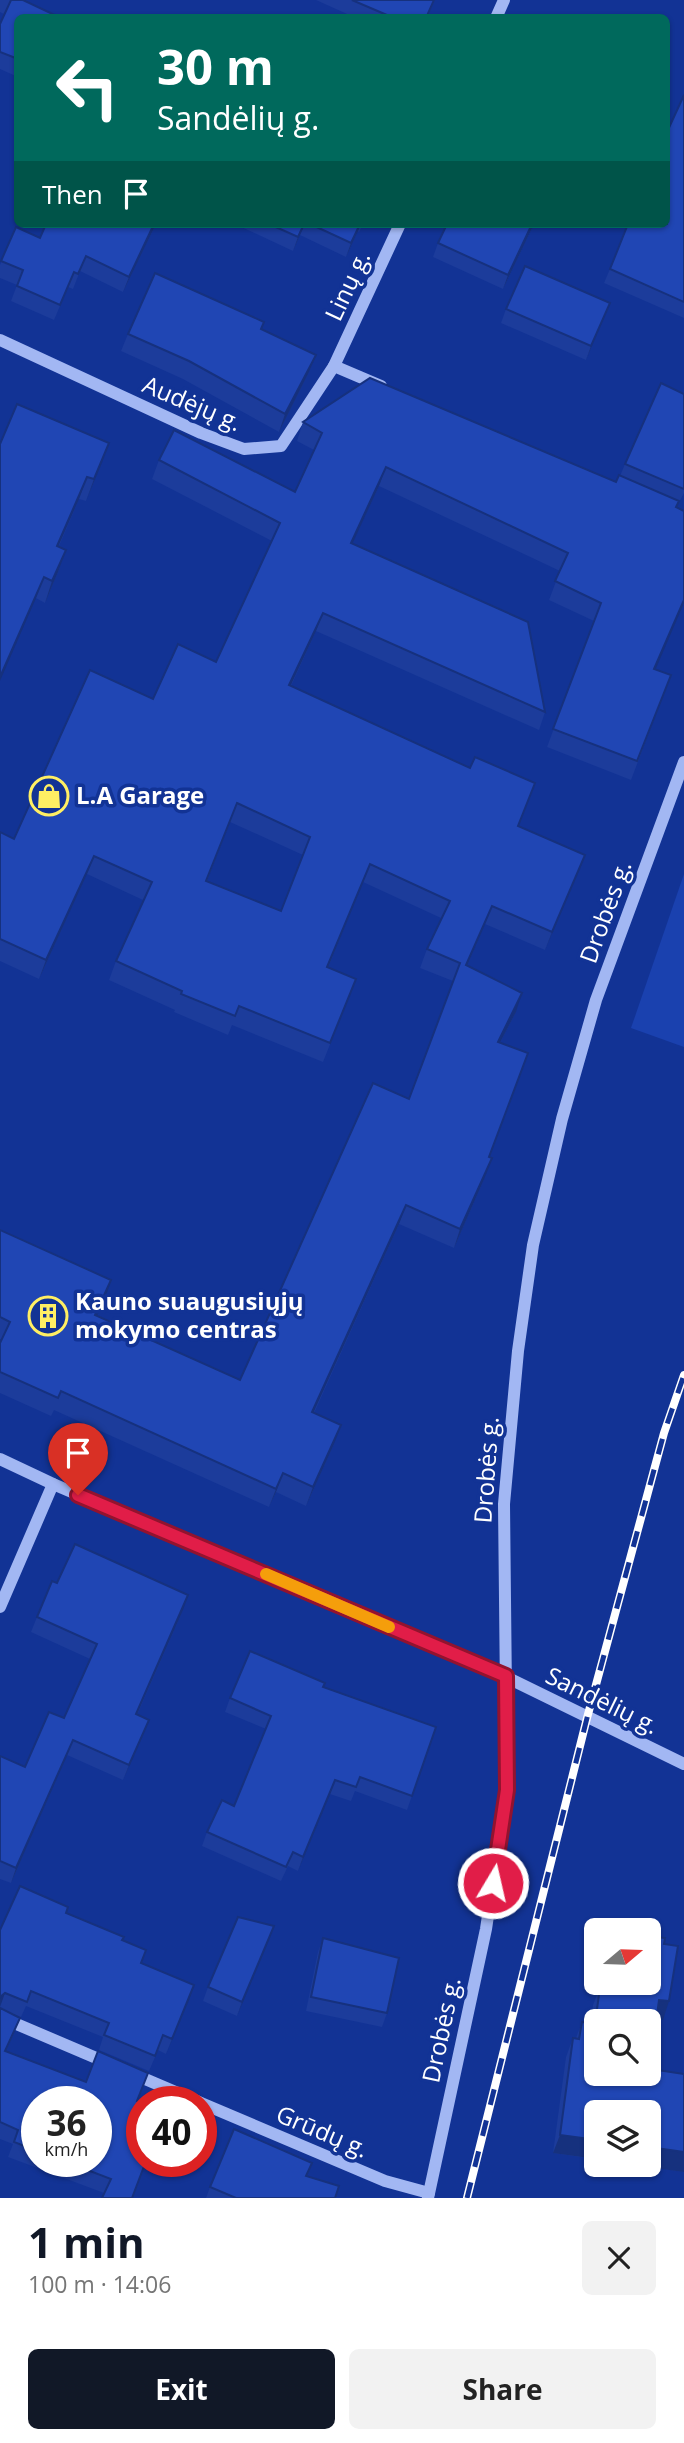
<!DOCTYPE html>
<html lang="en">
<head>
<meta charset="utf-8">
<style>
	:root { --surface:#fff; --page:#f2f2f2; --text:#222; --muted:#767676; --accent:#111827 }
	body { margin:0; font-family:"Open Sans",sans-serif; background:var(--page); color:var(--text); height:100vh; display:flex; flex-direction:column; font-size:26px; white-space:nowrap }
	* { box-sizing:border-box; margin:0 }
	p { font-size:23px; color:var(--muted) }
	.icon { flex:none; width:38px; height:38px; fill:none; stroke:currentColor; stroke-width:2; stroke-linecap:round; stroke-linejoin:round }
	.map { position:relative; height:2198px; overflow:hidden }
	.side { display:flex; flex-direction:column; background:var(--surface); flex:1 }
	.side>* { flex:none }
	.banner { position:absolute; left:14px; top:14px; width:656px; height:214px; border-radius:10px; box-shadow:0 2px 5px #0004; background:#00695c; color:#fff; overflow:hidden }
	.needle { width:46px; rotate:71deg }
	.tools { position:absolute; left:584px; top:1918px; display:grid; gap:14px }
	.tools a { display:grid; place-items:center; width:77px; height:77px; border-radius:10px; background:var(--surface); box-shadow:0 2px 5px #0004; font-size:35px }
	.speed { position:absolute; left:21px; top:2086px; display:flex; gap:14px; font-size:35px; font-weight:700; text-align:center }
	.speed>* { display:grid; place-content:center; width:91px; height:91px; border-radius:50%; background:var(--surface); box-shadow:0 2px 5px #0004; line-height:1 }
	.speed small { font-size:18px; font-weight:400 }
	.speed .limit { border:10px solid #d22; background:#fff; color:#111 }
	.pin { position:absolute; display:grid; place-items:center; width:60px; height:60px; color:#fff; margin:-72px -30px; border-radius:50% 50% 50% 0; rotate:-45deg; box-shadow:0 0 7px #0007 }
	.pin .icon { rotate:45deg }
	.me { position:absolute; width:77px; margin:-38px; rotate:9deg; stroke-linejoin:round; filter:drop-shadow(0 0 5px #0008) }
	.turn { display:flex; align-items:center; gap:24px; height:147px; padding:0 28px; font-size:32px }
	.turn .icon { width:91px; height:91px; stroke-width:2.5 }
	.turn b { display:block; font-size:49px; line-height:60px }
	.then { display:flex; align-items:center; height:66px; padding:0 28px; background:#0003; gap:14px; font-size:26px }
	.round { display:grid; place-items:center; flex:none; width:74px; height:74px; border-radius:10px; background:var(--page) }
	.overview { display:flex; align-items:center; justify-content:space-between; height:119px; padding:0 28px }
	h1 { font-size:42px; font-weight:700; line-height:52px; color:var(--accent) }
	.cta { display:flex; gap:14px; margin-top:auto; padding:14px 28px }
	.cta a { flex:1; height:80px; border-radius:10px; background:var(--accent); color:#fff; font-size:28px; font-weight:700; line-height:80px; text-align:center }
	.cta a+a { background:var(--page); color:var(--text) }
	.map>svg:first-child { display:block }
	.green { fill:#1a41af }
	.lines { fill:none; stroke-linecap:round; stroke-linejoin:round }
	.minor { stroke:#a2b7f3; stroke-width:12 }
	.rail-casing { stroke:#fff; stroke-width:8 }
	.rail { stroke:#123395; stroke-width:5; stroke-dasharray:16; stroke-linecap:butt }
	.wall { fill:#1c3c9b; fill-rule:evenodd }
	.shaded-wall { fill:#16317e }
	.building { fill:#2046b4; stroke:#16317e; stroke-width:2; fill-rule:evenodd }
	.route-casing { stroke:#92132f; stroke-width:18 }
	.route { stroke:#e11d48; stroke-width:12 }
	.slow { stroke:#f59e0b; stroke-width:12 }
	.labels { text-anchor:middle; stroke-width:7; stroke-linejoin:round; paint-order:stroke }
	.street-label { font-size:24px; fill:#fff; stroke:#123395 }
	.poi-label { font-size:24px; font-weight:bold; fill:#fff; stroke:#123395; text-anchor:start }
</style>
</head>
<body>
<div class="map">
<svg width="684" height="2198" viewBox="0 0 684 2198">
	<rect width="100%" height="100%" fill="#123395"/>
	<polygon class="green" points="684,874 684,1047 631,1028"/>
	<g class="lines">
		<g class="minor">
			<polyline points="496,18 504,0"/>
			<polyline points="0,340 201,433 244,449 281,446 334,366 381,386"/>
			<polyline points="334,366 400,224"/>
			<polyline points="0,1459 53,1484 506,1677 684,1764"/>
			<polyline points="0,1607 53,1484"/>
			<polyline points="0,2017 108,2063"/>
			<polyline points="131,2073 199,2102"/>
			<polyline points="201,2103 385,2181 429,2193"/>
			<polyline points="428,2198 486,1929 507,1790 504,1504 518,1351 533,1245 562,1119 596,1000 684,762"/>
		</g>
		<defs>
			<polyline id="rail" points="467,2198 587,1718 664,1433 684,1375"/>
		</defs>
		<use href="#rail" class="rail-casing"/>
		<use href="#rail" class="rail"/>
	</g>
	<g class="wall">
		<polygon points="0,0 24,0 18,18 18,77 0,69 0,24 4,14 0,12"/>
		<polygon points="316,0 435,0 427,18 356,18"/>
		<polygon points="684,95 684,318 604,283"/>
		<polygon points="156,224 123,292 80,271 73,289 68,287 54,320 11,301 17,285 0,278 0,265 16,227 40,238"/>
		<polygon points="235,224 363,224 359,232 358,231 346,257 300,235 293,251"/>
		<polygon points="534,224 503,289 433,257 438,243"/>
		<polygon points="506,309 604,317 586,360 501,323"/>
		<polygon points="261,329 316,355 309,372 279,432 183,379 121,351 128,334"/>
		<path d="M684 394V493L676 508 684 511V603L655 669 671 675 631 780 547 747 594 621 549 600 560 571 379 486 352 544 545 712 539 730 316 631 291 686 470 768 535 783 518 826 585 855 578 873 545 950 485 924 467 966 516 1012 500 1043 489 1157 485 1177 454 1248 399 1224 314 1413 334 1444 306 1506 276 1492 269 1507 54 1410 51 1416 0 1393V1343L1 1339H0V1230L105 1299 97 1315 240 1380 409 1099 453 981 420 968 427 949 441 918 363 882 328 968 356 979 323 1062 232 1025 228 1035 174 1012 175 1010 109 980 116 961 143 900 87 874 39 979 0 961V832L14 839 153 699 216 662 272 541 152 479 159 460 295 492 314 450 297 441 303 422 616 482 620 476 625 464ZM230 822 303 855 281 911 207 881Z"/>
		<polygon points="0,444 101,465 86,501 79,499 59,546 66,550 58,572 45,603 36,598"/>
		<polygon points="57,1583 183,1610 137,1715 143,1735 123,1780 67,1755 11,1883 0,1879 0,1756 25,1767 64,1718 90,1659 31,1632 37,1617"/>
		<polygon points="323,1687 436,1727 407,1810 355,1791 351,1801 330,1794 298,1871 288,1866 281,1881 202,1846 207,1832 234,1806 266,1729 225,1712 230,1698"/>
		<path d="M66 1913 123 1941 142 1963 189 2000 166 2054 158 2050 149 2071 99 2050 103 2037 26 2006 21 2017 0 2009 14 2033 6 2051 137 2101 142 2161 104 2193 8 2157 13 2144 0 2139V1930ZM37 2102 96 2161H37Z"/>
		<polygon points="274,1926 237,2016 203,2001 208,1987"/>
		<polygon points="323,1938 387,2013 382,2027 306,2011 318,1952"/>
		<polygon points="664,1944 663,2020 657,2019 650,2069 684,2074 684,2172 553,2153 566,2057 573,2038 576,2038 582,2022 591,2023 593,2005 600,1987 605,1988 606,1983 649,1983"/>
		<polygon points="312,2163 307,2176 335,2198 206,2198 210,2187"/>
	</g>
	<g class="shaded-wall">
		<polygon points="154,224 156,224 123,292 129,277"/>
		<polygon points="305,224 300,235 293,251 298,237"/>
		<polygon points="360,224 358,231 346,257 351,243"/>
		<polygon points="532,224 534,224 503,289 508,275"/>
		<polygon points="610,303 604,317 586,360 591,346"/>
		<polygon points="316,355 309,372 279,432 285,414"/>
		<polygon points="109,443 101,465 86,501 94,479"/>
		<polygon points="386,467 379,486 344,562 351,543"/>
		<polygon points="87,477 79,499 49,567 57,546"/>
		<polygon points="66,550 58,572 45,603 52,581"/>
		<polygon points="44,577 36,598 0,681 0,677"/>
		<polygon points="684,600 684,603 648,687 654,669"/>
		<polygon points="323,613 316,631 282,704 289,685"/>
		<polygon points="585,855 578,873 545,950 552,932"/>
		<polygon points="94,856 87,874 39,979 46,960"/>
		<polygon points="370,864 363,882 320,986 327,967"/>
		<polygon points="492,906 485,924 459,984 466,965"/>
		<polygon points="522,993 516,1012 491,1060 498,1042"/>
		<polygon points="492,1158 485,1177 454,1248 460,1229"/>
		<polygon points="406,1205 399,1224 305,1431 312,1412"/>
		<polygon points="111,1280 105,1299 89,1333 95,1315"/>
		<polygon points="341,1425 334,1444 306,1506 313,1487"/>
		<polygon points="283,1473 276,1492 269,1507 276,1489"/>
		<polygon points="188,1595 183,1610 130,1729 136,1714"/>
		<polygon points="149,1720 143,1735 123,1780 129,1765"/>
		<polygon points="73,1740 67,1755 11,1883 16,1868"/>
		<polygon points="335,1780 330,1794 298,1871 303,1857"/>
		<polygon points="274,1926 269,1940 237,2016 242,2002"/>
		<polygon points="194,1985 189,2000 166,2054 172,2039"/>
		<polygon points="5,1993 0,2007 0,1997"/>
		<polygon points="659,2000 669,2001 663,2020 653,2018"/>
		<polygon points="560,2135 597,2140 597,2159 553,2153"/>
		<polygon points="649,2147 684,2152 684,2172 633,2165 649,2165"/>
	</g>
	<g class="building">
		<polygon points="11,0 23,0 59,17 18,18 18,59 0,52 0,24"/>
		<polygon points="352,0 434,0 426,18 385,18 387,15"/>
		<polygon points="684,95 684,302 610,269 628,224 667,224 667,132"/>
		<polygon points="46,224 154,224 129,277 86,256 78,274 74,272 60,305 17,286 23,270 1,261 16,227 40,238"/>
		<polygon points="269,224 304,224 298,237"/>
		<polygon points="310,224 360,224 351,243"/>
		<polygon points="447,224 532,224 508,275 438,243"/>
		<polygon points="525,266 610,303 591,346 506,309"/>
		<polygon points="155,273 264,322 261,329 316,355 285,414 189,361 128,334"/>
		<path d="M370 378 616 482 619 475 679 501 676 507 684 511V600L654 669 671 675 637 761 553 729 601 603 555 581 568 553 386 467 351 543 528 622 545 712 323 613 289 685 470 768 475 757 535 783 518 826 585 855 552 932 492 906 466 965 522 993 498 1042 528 1053 489 1157 492 1158 460 1229 406 1205 312 1412 341 1425 313 1487 283 1473 276 1489 61 1391 58 1398 0 1372V1343L10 1322 0 1317V1230L111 1280 95 1315 240 1380 373 1083 409 1099 460 963 427 949 450 901 370 864 327 967 356 979 330 1043 239 1006 235 1016 181 994 182 991 116 961 152 882 94 856 46 960 0 939V832L14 839 90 670 153 699 178 644 216 662 280 523 159 460 174 430 295 492 322 433 303 422ZM237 803 310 837 281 911 206 881Z"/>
		<polygon points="661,383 684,394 684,489 625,464"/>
		<polygon points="17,404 109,443 94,479 87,477 57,546 66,550 52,581 44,577 0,677 0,444"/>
		<polygon points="75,1544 188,1595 136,1714 149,1720 129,1765 73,1740 16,1868 0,1861 0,1756 25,1767 49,1712 64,1718 97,1644 37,1617 52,1581 57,1583"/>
		<polygon points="250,1651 325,1683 323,1687 436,1727 412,1796 360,1777 356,1787 335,1780 303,1857 293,1852 286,1867 207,1832 222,1800 234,1806 271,1716 230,1698"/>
		<polygon points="20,1886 68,1907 66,1913 124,1937 122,1940 146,1950 141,1963 194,1985 172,2039 163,2035 155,2056 104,2035 109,2023 31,1991 27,2002 5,1993 0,1997 0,1930"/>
		<polygon points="238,1917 274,1926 242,2002 208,1987"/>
		<path d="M649 1936 665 1938 664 1944 678 1946 669 2001 659 2000 650 2069 684 2074V2152L649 2147V2112H597V2140L560 2135 573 2038 579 2039 582 2022 595 2024 600 1987 609 1988 610 1983H649ZM597 2021H649V2074H597Z"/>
		<polygon points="323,1938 399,1958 387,2013 311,1997"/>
		<polygon points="0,2008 20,2018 5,2051 86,2082 98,2051 148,2073 137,2101 142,2103 142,2161 146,2161 132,2198 102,2198 111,2179 64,2161 96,2161 96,2102 37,2102 37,2151 14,2142 18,2130 0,2122"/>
		<polygon points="234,2129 312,2163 306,2176 339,2186 335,2198 236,2198 210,2187"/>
	</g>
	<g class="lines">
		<defs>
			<polyline id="route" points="78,1495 506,1676 507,1790 493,1883"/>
		</defs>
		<use href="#route" class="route-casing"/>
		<use href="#route" class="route"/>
		<polyline class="slow" points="266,1574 389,1627"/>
	</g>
	<defs>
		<symbol id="shop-ring" viewBox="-11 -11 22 22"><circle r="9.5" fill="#123395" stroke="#ffef63" stroke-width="1.5"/><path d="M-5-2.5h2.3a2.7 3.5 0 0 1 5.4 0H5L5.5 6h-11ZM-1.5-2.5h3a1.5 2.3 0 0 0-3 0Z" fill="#ffef63"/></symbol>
		<symbol id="building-ring" viewBox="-11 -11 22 22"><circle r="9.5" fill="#123395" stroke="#ffef63" stroke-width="1.5"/><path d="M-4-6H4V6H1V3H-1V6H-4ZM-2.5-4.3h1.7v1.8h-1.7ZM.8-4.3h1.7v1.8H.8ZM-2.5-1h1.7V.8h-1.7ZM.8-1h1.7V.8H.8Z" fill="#ffef63"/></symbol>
	</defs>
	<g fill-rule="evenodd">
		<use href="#shop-ring" x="27" y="774" width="44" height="44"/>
		<use href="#building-ring" x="26" y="1294" width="44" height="44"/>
	</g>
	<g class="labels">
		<g class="street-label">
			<text transform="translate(348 286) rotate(-65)" y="8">Linų g.</text>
			<text transform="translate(192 404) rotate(23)" y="8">Audėjų g.</text>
			<text transform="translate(606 912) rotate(-70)" y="8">Drobės g.</text>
			<text transform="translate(487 1470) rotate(-86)" y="8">Drobės g.</text>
			<text transform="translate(602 1701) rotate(26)" y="8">Sandėlių g.</text>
			<text transform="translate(442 2030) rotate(-78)" y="8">Drobės g.</text>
			<text transform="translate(322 2132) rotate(23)" y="8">Grūdų g.</text>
		</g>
		<g class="poi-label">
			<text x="76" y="804">L.A Garage</text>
			<text x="75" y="1310">Kauno suaugusiųjų<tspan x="75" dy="28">mokymo centras</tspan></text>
		</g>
	</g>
</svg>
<div class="tools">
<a><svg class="needle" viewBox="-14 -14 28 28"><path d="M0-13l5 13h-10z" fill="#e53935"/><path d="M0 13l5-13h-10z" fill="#767676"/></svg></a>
<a><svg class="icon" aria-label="search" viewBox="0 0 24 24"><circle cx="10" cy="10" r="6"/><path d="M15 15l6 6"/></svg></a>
<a><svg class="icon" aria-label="layers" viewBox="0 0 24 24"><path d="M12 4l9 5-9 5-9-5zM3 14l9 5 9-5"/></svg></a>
</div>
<div class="speed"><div>36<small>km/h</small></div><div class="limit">40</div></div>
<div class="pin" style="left:78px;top:1495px;background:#d93025"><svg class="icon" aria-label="arrive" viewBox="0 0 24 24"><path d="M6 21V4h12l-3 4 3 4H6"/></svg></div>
<svg class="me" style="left:493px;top:1883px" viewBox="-20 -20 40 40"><circle r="17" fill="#e11d48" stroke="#fff" stroke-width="3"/><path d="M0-11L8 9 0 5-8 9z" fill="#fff"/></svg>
<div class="banner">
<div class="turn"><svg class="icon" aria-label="left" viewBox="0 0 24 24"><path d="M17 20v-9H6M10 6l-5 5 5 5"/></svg><div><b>30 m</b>Sandėlių g.</div></div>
<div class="then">Then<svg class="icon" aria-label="arrive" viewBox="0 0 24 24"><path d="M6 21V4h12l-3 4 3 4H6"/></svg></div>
</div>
</div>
<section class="side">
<div class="overview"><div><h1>1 min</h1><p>100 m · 14:06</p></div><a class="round"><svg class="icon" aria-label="close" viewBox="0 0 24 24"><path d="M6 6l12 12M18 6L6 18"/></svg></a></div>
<div class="cta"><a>Exit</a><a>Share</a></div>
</section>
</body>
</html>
